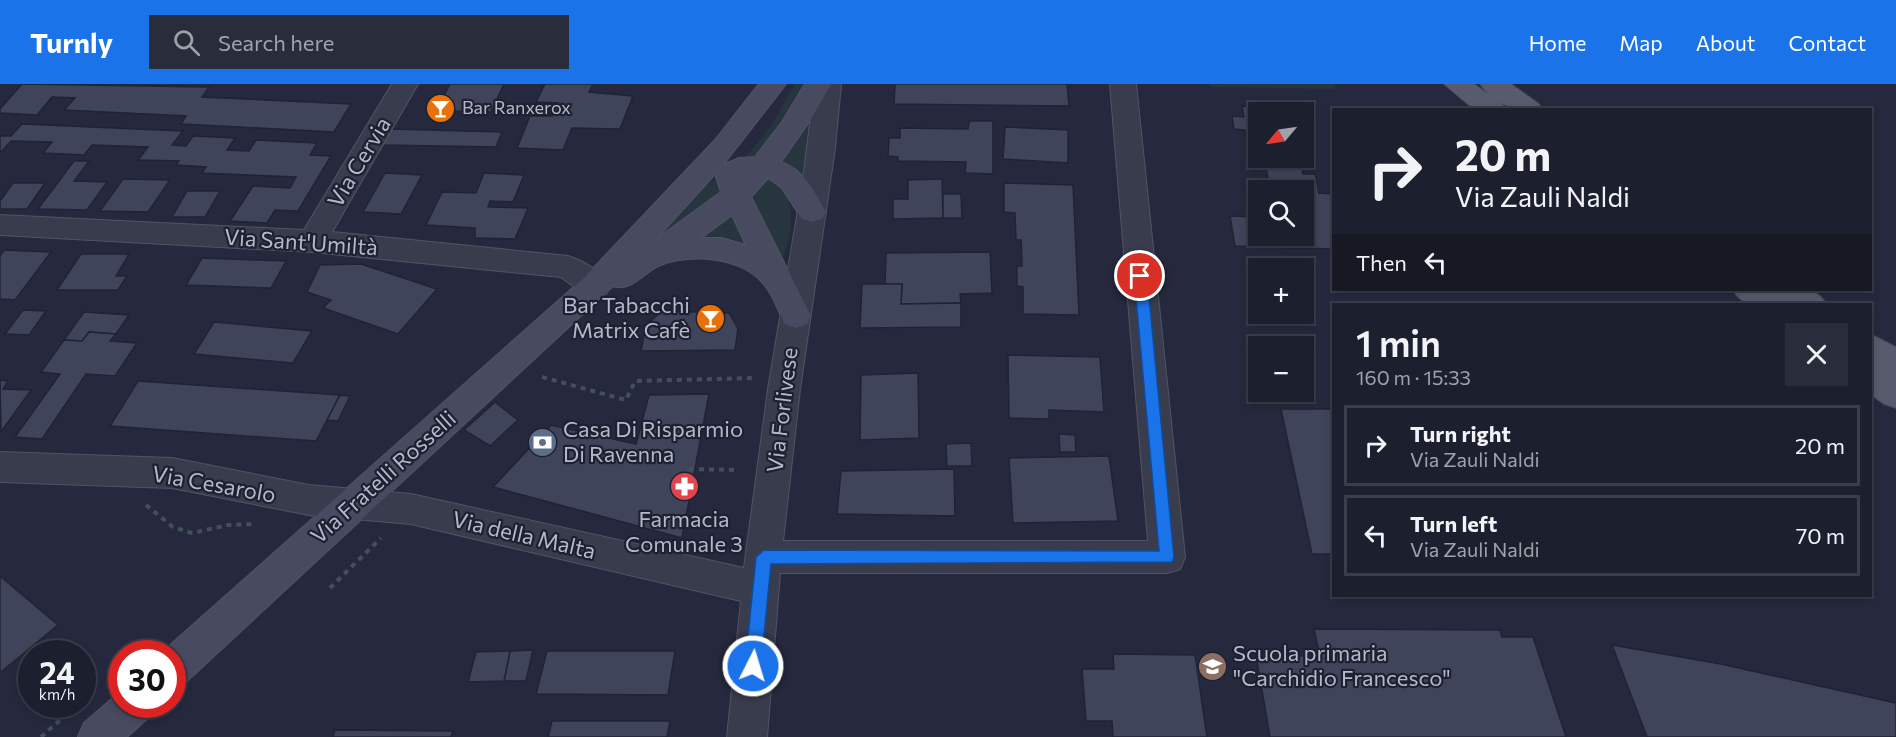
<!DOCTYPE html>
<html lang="en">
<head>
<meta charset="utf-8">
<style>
	:root { --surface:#1c1f2e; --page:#292c3a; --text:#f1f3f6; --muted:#a0a2aa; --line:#3a3d4a; --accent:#1a73e8 }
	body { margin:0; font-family:Commissioner,sans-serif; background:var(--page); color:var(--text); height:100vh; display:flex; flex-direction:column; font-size:22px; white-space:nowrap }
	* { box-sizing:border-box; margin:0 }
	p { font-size:20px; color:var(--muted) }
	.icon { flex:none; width:33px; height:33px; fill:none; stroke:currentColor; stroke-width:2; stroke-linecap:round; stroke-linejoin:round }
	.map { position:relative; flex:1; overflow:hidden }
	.side { position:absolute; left:1332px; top:219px; width:540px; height:294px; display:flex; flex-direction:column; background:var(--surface); border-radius:0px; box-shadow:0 3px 9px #0003,0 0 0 2px var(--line) }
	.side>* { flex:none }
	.hud { position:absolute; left:1332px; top:24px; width:540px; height:183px; border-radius:0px; box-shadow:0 3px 9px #0003,0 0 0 2px var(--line); background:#1c1f2e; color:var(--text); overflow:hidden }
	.needle { width:39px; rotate:241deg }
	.buttons { position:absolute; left:1248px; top:18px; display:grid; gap:12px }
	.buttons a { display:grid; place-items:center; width:66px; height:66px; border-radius:0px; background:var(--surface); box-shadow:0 3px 9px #0003,0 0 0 2px var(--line); font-size:30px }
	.speed { position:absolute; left:18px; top:556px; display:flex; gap:12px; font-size:30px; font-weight:700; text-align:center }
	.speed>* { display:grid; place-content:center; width:78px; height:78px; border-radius:50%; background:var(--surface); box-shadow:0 3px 9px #0003,0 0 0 2px var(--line); line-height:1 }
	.speed small { font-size:15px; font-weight:400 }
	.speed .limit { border:9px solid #d22; background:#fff; color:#111 }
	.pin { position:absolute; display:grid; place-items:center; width:51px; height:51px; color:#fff; margin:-26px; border:3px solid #fff; border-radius:50%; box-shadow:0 2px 6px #0007 }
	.me { position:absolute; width:66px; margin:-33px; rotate:5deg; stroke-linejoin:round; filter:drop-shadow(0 0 4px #0008) }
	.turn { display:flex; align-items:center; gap:21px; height:126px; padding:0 24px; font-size:27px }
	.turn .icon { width:78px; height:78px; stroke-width:2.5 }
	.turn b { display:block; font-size:42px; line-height:51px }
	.then { display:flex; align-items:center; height:57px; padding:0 24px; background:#0003; gap:12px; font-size:22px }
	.round { display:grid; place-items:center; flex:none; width:63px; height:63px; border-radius:0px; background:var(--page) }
	.head { display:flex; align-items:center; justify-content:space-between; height:102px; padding:0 24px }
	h1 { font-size:36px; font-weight:600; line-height:45px }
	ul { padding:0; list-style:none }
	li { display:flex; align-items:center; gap:18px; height:81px; margin:0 12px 9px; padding:0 12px; border:3px solid var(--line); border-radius:0px }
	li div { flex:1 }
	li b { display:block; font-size:22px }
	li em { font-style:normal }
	header { display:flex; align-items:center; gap:36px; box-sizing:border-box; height:84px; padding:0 30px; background:var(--accent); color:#fff }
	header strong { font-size:28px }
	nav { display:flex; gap:33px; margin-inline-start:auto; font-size:21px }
	.search { width:420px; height:54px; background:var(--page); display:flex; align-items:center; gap:15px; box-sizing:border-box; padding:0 21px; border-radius:0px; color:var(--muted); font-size:22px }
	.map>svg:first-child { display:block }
	.green { fill:#27353e }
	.building { fill:#40445b; stroke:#202334; stroke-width:1.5 }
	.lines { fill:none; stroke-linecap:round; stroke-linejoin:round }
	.street-casing { stroke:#515465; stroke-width:2 }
	.secondary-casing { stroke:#515465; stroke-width:2 }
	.primary-casing { stroke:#424556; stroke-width:2 }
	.path { stroke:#425158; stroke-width:4; stroke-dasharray:5 5; stroke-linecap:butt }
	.street { fill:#393c4d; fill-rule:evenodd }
	.secondary { fill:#484a60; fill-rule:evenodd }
	.primary { fill:#575b6d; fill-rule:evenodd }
	.route { fill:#1a73e8; stroke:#114b97; stroke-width:1.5 }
	.labels { text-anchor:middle; stroke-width:4.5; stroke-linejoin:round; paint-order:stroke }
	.far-poi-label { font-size:18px; fill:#b5b8c8; stroke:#1e2132; text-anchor:start }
	.street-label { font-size:22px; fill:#b5b8c8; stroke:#1e2132 }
	.poi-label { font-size:22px; fill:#b5b8c8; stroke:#1e2132; text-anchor:start }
</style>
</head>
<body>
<header>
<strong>Turnly</strong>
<div class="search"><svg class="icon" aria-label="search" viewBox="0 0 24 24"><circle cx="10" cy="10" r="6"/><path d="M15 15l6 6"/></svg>Search here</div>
<nav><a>Home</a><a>Map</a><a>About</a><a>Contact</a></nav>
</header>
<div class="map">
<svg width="1896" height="653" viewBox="0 0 1896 653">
	<rect width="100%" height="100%" fill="#26293d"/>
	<g class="green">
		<polygon points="795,0 804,0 795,25 759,77 743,76 769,45"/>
		<polygon points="1209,0 1334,0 1336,5 1210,3"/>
		<polygon points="820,6 808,107 779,80"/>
		<polygon points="722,93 725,108 647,171 634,164 706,100"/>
		<path d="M765 94C799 100 793 149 783 173L748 111Z"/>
		<polygon points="729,126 748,165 690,158"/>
	</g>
	<g class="building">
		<polygon points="22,0 209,3 202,13 351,20 334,48 181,40 186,32 64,26 75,14 52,13 37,31 0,29 0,25"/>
		<polygon points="450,0 504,0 491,28 436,27"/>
		<polygon points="545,0 593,0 589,8 633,12 620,45 572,44 563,66 517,64 530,32 552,32 558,19 536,18"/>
		<polygon points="895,0 1067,0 1069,22 894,20"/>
		<polygon points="1242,22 1277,23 1279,28 1258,28 1258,74 1300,74 1303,90 1315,90 1319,109 1334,110 1334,165 1235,162 1230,132 1258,133 1258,152 1304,152 1304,106 1270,106 1266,83 1252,83 1245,46 1234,45 1232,32 1244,33"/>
		<polygon points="969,37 993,37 993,90 965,89 966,78 898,77 898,73 888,72 889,54 900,54 900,44 968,45"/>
		<polygon points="22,40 183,47 172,61 186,62 193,52 235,54 227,66 249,67 256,56 317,59 310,71 331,72 298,127 275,126 267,139 230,137 253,102 290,104 296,93 202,89 206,83 176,81 179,77 138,76 148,63 92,61 84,71 43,69 52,58 11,57 0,69 0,52 11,52"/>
		<polygon points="1005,43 1068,46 1068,79 1003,75"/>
		<polygon points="390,45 502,48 496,63 382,61"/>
		<polygon points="74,77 89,77 74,97 107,98 87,126 38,125"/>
		<polygon points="385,89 422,91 401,130 363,128"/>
		<polygon points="484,89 524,91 513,118 490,117 488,123 528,124 515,155 475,154 475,144 426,141 442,108 476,109"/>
		<polygon points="123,95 170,96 148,128 100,127"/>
		<polygon points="942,95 943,134 893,135 893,115 908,115 908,96"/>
		<polygon points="13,99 45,99 27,125 0,125 0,117"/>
		<polygon points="1004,99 1073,101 1079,231 1023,230 1023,203 1017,202 1017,182 1022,182 1021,156 1016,156 1015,129 1004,128"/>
		<polygon points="187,107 220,107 205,133 172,133"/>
		<polygon points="943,110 961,110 962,134 943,134"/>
		<polygon points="4,166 51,168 15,216 0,215 0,172"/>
		<polygon points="990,168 992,209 960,210 961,219 901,220 902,200 885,200 886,169"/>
		<polygon points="81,170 129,170 116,192 127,192 118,206 57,206"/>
		<polygon points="202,174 257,176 286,177 271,204 186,201"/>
		<polygon points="361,180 437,205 398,250 323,224 331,216 307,208 320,181"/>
		<polygon points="862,200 902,200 901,220 961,219 961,243 860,244"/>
		<polygon points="23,226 46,227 29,251 5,250"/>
		<polygon points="662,227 729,229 738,244 735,266 641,267 646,241"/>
		<polygon points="84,228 129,231 116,250 89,248 82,257 64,256"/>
		<polygon points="214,238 312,247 293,279 194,270"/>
		<polygon points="89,248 116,250 110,257 137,259 115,292 86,290 42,355 15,353 60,290 41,288 64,256 82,257"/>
		<polygon points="1008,271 1100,273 1104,328 1049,326 1049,335 1009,334"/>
		<polygon points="918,289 919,354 860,356 861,291"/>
		<polygon points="0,296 8,297 3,305 31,306 1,348"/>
		<polygon points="138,297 340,311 316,357 110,342"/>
		<polygon points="709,310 682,454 493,403 551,341 636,360 649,311"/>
		<polygon points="340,311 350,312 338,337 327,336"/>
		<polygon points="495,318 518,336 490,362 464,346"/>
		<polygon points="1281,325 1334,325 1334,470 1312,470"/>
		<polygon points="1059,350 1075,351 1076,368 1060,368"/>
		<polygon points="971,359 972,382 947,382 946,360"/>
		<polygon points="1109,372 1118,437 1013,439 1009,374"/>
		<polygon points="954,385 955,432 837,430 841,387"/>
		<polygon points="0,492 58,541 0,589"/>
		<polygon points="1314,545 1500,546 1502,553 1533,553 1566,653 1270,653 1256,572 1320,572"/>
		<polygon points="1612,561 1721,580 1896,619 1896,653 1647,653"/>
		<polygon points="533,566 526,597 504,597 510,567"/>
		<polygon points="510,567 504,597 468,598 476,568"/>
		<polygon points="547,567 675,567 668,611 536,610"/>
		<polygon points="1113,570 1195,571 1207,653 1113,653 1112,637 1086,637 1082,585 1114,585"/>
		<polygon points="552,637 670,637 667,653 548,653"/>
		<polygon points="335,646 453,647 451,653 333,653"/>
	</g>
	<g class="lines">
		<defs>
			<g id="street">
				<path d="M392 0H418L332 148 568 172C584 177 602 188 610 202L606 210C587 216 576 204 561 193L312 168 0 151V131L304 146Z"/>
				<polygon points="815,0 841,0 835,64 800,305 783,457 1148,457 1110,0 1136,0 1185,473 1180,485 1167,489 780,489 767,653 727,653 741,517 411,440 309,431 172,404 0,398 0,368 172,374 309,401 411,410 744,484 768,305 803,96"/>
			</g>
			<g id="secondary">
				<path d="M759 0H786L723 81 739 74 755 73 782 38 805 0H831L811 35 781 78C804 86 815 108 826 128L822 135 812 138 802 135 782 104 768 94 751 113 811 232 807 240 796 244 785 240C779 229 774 213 766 203 744 172 691 169 658 182 643 189 631 208 613 202L186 598 172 603V570H160L584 194 715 56ZM715 90 721 108 655 156ZM732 131 746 161 721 154H701Z"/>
				<polygon points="122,606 122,621 153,621 147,635 127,653 78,653 84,639"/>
			</g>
			<g id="primary">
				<polygon points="1444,0 1474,0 1502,20 1506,26 1475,26"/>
				<path d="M1480 0H1511L1539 20 1543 26C1517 26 1496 24 1480 0Z"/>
				<path d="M1733 206H1770L1775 209 1774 206C1794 206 1816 200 1826 220H1788L1783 217 1784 220C1764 220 1744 226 1733 206Z"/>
				<polygon points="1870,250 1896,263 1896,324 1884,320 1870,310"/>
			</g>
		</defs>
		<use href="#street" class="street-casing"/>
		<use href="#secondary" class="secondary-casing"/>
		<use href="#primary" class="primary-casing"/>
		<g class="path">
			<polyline points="542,293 626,316 635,297 752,294"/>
			<polyline points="689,385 739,386"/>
			<polyline points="146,421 173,443 192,449 228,441 255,440"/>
			<polyline points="330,504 381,454"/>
			<polyline points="135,570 144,562"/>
			<polyline points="112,590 122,582"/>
			<polyline points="41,653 67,630"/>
		</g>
		<use href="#street" class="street"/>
		<use href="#secondary" class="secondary"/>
		<use href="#primary" class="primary"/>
	</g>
	<polygon class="route" points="1140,188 1147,192 1174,473 1172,478 771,480 761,582 759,587 753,590 747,587 745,582 756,473 764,466 1159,467 1134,192"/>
	<defs>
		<symbol id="bar-disc" viewBox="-11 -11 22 22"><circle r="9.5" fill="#e8710a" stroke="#1e2132"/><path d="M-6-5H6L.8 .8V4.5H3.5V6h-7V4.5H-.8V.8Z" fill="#fff"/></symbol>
		<symbol id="bank-disc" viewBox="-11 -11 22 22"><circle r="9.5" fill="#5c6f8a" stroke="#1e2132"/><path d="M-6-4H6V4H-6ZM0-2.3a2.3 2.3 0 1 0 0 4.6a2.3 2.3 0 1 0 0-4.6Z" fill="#fff"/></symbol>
		<symbol id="pharmacy-disc" viewBox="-11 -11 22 22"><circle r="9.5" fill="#e0444e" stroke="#1e2132"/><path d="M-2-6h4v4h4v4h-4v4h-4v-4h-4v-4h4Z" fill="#fff"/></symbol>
		<symbol id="school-disc" viewBox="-11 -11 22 22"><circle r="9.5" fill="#8d6e63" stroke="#1e2132"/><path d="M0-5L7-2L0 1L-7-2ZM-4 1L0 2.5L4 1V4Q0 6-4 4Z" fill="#fff"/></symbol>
	</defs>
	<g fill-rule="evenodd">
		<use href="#bar-disc" x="424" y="8" width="33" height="33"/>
		<use href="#bar-disc" x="694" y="218" width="33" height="33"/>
		<use href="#bank-disc" x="526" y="342" width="33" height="33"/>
		<use href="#pharmacy-disc" x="668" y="386" width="33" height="33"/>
		<use href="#school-disc" x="1196" y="566" width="33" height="33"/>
	</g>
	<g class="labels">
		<g class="far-poi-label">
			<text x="462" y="30">Bar Ranxerox</text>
		</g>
		<g class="street-label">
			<text transform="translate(359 78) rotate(-59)" y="8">Via Cervia</text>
			<text transform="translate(301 158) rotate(4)" y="8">Via Sant'Umiltà</text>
			<text transform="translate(782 326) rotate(-83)" y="8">Via Forlivese</text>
			<text transform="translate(383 393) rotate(-42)" y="8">Via Fratelli Rosselli</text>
			<text transform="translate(214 400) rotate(10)" y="8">Via Cesarolo</text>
			<text transform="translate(524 451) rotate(13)" y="8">Via della Malta</text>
		</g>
		<g class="poi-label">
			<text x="690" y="229" text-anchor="end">Bar Tabacchi<tspan x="690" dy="25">Matrix Cafè</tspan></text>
			<text x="563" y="353">Casa Di Risparmio<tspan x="563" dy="25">Di Ravenna</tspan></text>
			<text x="684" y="443" text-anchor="middle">Farmacia<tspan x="684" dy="25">Comunale 3</tspan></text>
			<text x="1233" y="577">Scuola primaria<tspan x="1233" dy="25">"Carchidio Francesco"</tspan></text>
		</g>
	</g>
</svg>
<div class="buttons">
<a><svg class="needle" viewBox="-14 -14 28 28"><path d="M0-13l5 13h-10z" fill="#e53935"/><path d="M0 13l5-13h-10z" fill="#a0a2aa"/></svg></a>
<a><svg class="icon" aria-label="search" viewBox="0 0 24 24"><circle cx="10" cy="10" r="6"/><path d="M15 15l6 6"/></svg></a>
<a>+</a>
<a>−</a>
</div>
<div class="speed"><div>24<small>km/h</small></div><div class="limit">30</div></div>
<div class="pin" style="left:1140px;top:192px;background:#d93025"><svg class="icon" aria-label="arrive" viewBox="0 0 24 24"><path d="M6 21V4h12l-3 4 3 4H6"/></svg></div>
<svg class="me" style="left:753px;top:582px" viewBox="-20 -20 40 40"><circle r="17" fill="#1a73e8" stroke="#fff" stroke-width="3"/><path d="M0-11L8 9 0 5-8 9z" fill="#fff"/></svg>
<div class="hud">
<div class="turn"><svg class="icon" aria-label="right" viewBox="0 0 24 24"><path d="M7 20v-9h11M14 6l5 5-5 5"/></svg><div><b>20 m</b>Via Zauli Naldi</div></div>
<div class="then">Then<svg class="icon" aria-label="left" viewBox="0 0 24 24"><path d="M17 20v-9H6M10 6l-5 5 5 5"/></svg></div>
</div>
<section class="side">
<div class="head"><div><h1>1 min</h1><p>160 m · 15:33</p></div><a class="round"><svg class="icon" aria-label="close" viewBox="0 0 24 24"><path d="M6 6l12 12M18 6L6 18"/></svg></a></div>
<ul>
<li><svg class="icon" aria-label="right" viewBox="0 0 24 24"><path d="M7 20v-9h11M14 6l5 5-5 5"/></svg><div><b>Turn right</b><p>Via Zauli Naldi</p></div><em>20 m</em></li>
<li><svg class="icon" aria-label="left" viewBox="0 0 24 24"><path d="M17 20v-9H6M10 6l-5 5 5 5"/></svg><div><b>Turn left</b><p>Via Zauli Naldi</p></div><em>70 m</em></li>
</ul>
</section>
</div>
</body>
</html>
